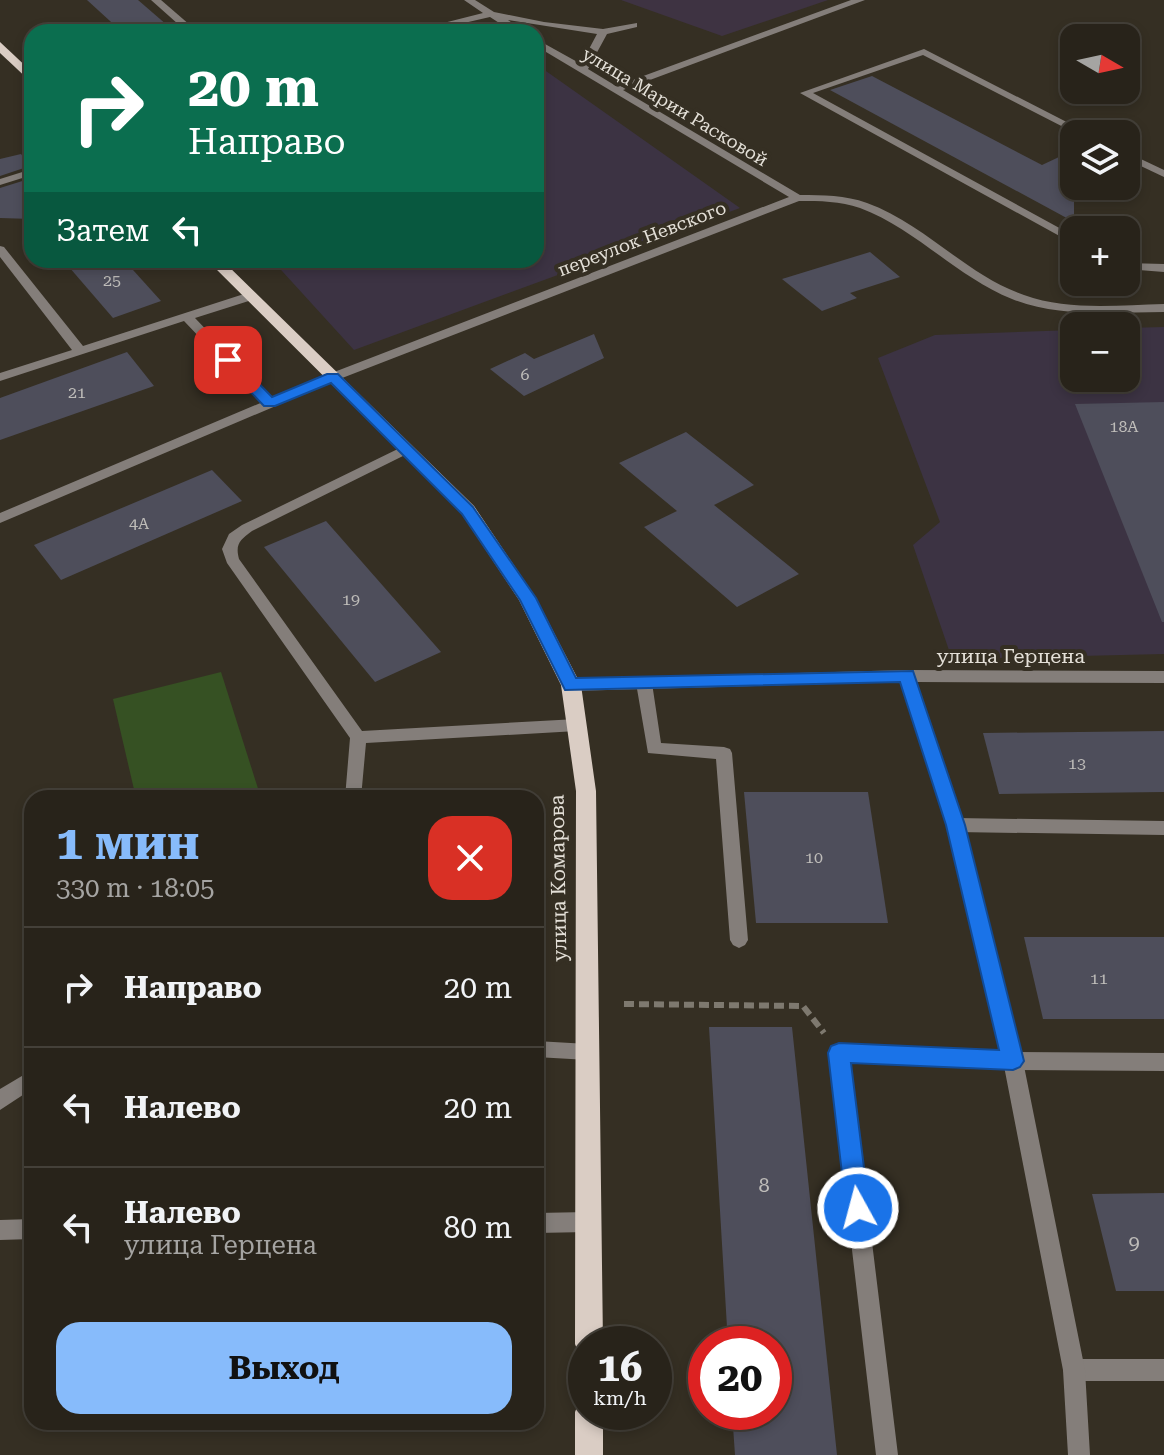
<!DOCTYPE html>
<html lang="ru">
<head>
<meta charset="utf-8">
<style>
	:root { --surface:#28231a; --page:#302b23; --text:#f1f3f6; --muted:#a5a4a2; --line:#444039; --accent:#87bbfb }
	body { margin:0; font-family:"Roboto Serif",serif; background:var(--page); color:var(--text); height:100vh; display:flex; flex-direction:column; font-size:30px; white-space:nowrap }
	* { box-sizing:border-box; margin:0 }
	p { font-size:26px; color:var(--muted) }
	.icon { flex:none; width:44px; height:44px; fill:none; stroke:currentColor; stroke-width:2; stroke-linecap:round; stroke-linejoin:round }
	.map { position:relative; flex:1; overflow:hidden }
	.drawer { position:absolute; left:24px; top:790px; width:520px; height:640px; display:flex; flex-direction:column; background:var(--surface); border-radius:24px; box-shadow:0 4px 12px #0003,0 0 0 2px var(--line) }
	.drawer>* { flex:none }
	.top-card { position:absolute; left:24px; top:24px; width:520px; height:244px; border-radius:24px; box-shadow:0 4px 12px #0003,0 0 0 2px var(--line); background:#0b6e4f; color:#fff; overflow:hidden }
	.needle { width:52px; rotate:99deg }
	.fabs { position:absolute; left:1060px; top:24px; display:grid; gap:16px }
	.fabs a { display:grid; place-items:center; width:80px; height:80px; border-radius:16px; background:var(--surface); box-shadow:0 4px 12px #0003,0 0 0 2px var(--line); font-size:40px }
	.speed { position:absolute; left:568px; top:1326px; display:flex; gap:16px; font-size:40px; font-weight:700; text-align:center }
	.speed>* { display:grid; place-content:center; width:104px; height:104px; border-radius:50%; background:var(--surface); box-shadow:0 4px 12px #0003,0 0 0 2px var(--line); line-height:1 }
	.speed small { font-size:20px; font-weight:400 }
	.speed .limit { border:12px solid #d22; background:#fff; color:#111 }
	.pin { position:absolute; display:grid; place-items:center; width:68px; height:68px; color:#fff; margin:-34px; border-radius:16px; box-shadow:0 4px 12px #0006 }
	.me { position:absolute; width:88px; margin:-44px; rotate:353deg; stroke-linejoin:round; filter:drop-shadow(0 0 6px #0008) }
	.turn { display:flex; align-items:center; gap:28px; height:168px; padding:0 32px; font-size:36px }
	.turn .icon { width:104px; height:104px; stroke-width:2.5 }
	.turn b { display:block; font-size:56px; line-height:68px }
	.then { display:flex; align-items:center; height:76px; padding:0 32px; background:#0003; gap:16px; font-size:30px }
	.round { display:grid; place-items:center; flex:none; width:84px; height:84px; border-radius:24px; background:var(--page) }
	.summary { display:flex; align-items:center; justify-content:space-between; height:136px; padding:0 32px }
	h1 { font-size:48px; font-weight:700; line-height:60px; color:var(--accent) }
	.button { display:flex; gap:16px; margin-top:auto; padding:16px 32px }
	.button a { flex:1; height:92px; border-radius:24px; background:var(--accent); color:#111; font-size:32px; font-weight:700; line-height:92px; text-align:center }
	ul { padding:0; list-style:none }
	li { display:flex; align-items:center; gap:24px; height:120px; padding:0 32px; border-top:2px solid var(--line) }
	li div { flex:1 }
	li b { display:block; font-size:30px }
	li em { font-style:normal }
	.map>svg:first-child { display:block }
	.industrial { fill:#3e3342 }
	.education { fill:#3c3343 }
	.green { fill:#365123 }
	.building { fill:#4e4e5b }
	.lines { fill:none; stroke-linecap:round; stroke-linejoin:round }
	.path { stroke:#7e796f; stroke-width:6; stroke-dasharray:10 5; stroke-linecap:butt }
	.lane { fill:#847e7a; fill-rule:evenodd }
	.street { fill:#847e7a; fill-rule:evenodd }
	.primary { fill:#dacdc4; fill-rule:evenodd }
	.route { fill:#1a73e8; stroke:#114b97; stroke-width:2 }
	.labels { text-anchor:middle; stroke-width:8; stroke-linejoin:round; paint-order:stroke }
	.number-label { font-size:16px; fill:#bebcb9 }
	.far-street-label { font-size:18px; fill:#e4e0d8; stroke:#352f23 }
	.street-label { font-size:20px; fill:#e4e0d8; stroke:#352f23 }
	.near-number-label { font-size:20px; fill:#bebcb9 }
</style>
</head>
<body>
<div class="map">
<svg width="1164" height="1455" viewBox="0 0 1164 1455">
	<rect width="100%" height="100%" fill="#352f23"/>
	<polygon class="industrial" points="621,0 828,0 722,36"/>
	<g class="education">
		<polygon points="536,64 740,208 354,350 272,260 536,260"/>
		<polygon points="1164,327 1164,654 952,659 913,545 940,522 878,358 935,335 1074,330 1074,378 1126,378 1126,328"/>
	</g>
	<polygon class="green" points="221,672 261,798 136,798 113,699"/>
	<g class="building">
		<polygon points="87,0 138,0 175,32 122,32"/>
		<polygon points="872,76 1042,165 1059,157 1074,165 1074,222 830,90"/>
		<polygon points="21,154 30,166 0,176 0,159"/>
		<polygon points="32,178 32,219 0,218 0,188"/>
		<polygon points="870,252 900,277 850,293 857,298 822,311 782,279"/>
		<polygon points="63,260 124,260 161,301 113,318"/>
		<polygon points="594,334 604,358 524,396 490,369 525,353 534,359"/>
		<polygon points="127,352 154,386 0,440 0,398"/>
		<polygon points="1164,402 1164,622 1162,622 1075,404"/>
		<polygon points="686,432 754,485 714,505 799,574 737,607 644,527 677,511 619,463"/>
		<polygon points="212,470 242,501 61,580 34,545"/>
		<polygon points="326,521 441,652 375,682 264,547"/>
		<polygon points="1164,731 1164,792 999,794 983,733"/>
		<polygon points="744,792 868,792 888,923 756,923"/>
		<polygon points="1024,937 1164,937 1164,1019 1043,1019"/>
		<polygon points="709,1027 792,1027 837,1455 735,1455 732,1412 774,1412 774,1344 728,1344"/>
		<polygon points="1164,1193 1164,1291 1116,1291 1092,1194"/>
	</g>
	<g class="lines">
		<polyline class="path" points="624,1004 803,1006 824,1033"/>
		<g class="lane">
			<polygon points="151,0 161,0 198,32 187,32"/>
			<polygon points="924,49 1090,134 1077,134 923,55 813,93 1074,236 1074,244 800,93"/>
			<polygon points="1126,152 1164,170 1164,177 1126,159"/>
			<polygon points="32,169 32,175 0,185 0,179"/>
			<polygon points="0,246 4,247 83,346 247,293 255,293 255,299 195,318 276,403 270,407 265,406 184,321 0,381 0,373 72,350 0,257"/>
			<polygon points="1126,263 1164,264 1164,272 1126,269"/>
			<path d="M406 445 411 446V452L252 531C240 540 235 544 239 559L362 731 577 719 585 725 577 731 366 743 361 798H345L350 738 227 563 222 549 229 534 242 525Z"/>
			<polygon points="644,677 652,683 661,743 724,747 730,749 732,753 748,940 745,945 739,948 733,945 730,940 716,759 648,753 636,683"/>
			<polygon points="956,818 1164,821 1164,835 956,832 950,830 948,825 950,820"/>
			<polygon points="536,1041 588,1044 595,1046 598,1052 595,1058 588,1060 536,1057"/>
			<polygon points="839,1045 1013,1052 1164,1053 1164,1071 1013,1070 850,1062 898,1455 876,1455 829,1053 832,1047"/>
			<polygon points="32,1070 32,1089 0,1110 0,1089"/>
			<polygon points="1074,1359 1164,1359 1164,1381 1074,1381 1066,1378 1063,1370 1066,1362"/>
		</g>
		<g class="street">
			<path d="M464 0H475L494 12 544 22 603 29 637 23V27L607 34 588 69 616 86 851 0H865L623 90 800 195C823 195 845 195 867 203 925 224 966 275 1024 295 1068 311 1118 305 1164 304V312C1114 312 1059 318 1012 299 957 277 916 229 860 208 840 201 820 201 799 201L337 380 0 523V513L329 374 789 197 536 46V39L581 64 597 34 508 20 525 32H513L490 17 425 32H408L483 13Z"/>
			<polygon points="907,670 1164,671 1164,683 917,682 964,825 1023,1061 1085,1370 1090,1455 1068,1455 1063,1370 1003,1061 948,825 901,682 571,691 563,685 571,679"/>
			<polygon points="588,1212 595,1215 598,1222 595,1229 588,1232 536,1233 536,1213"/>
			<polygon points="32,1219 32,1239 0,1240 0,1220"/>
		</g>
		<g class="primary">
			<polygon points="0,42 32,72 32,83 0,53"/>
			<polygon points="207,260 222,260 474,506 536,598 581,685 596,791 603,1344 586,1344 586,1356 579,1354 575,1344 576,791 561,685 519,600 462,514"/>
			<polygon points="586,1399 586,1412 603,1412 603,1455 575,1455 575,1412 579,1402"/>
		</g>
	</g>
	<polygon class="route" points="228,356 233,357 272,397 327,374 338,374 473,507 536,598 576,678 913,671 965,825 1024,1061 1020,1067 1013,1070 851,1063 869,1208 866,1215 858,1219 849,1215 846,1208 828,1053 831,1046 839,1043 999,1050 946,825 900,682 565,690 520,600 462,514 331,383 275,406 264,406 223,363 223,357"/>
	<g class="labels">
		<g class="number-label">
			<text x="112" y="286">25</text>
			<text x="525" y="380">6</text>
			<text x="77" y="398">21</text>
			<text x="1124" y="432">18А</text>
			<text x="139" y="529">4А</text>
			<text x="351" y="605">19</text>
			<text x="1077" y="769">13</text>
			<text x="814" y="863">10</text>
			<text x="1099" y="984">11</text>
		</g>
		<g class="far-street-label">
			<text transform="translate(675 107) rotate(31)" y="6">улица Марии Расковой</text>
			<text transform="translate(642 239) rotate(-21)" y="6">переулок Невского</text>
		</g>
		<g class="street-label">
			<text x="1011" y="663">улица Герцена</text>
			<text transform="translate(558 878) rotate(-91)" y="7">улица Комарова</text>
		</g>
		<g class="near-number-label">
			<text x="764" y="1192">8</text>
			<text x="1134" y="1249">9</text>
		</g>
	</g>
</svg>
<div class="fabs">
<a><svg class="needle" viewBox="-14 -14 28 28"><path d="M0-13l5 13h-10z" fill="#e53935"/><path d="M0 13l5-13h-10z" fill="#a5a4a2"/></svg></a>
<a><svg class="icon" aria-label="layers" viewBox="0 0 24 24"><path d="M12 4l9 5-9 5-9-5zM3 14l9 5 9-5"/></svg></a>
<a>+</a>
<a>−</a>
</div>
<div class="speed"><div>16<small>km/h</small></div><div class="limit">20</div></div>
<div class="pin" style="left:228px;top:360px;background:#d93025"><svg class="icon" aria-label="arrive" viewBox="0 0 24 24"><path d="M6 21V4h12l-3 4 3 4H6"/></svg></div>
<svg class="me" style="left:858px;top:1208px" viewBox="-20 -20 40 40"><circle r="17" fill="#1a73e8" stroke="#fff" stroke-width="3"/><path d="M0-11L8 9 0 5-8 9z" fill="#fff"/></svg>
<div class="top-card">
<div class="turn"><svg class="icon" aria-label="right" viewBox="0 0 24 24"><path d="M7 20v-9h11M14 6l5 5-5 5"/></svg><div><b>20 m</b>Направо</div></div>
<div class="then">Затем<svg class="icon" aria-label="left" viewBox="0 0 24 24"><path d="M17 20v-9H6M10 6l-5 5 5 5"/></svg></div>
</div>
<section class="drawer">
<div class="summary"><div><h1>1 мин</h1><p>330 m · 18:05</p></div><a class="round" style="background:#d93025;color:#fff"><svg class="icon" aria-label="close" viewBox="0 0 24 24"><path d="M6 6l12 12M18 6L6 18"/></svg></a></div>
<ul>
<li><svg class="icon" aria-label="right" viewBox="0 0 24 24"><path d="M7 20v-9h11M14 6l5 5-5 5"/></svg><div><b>Направо</b></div><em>20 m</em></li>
<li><svg class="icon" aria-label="left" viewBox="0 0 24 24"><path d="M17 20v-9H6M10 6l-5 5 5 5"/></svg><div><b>Налево</b></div><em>20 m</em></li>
<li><svg class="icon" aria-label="left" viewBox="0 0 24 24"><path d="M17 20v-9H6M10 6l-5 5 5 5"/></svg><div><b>Налево</b><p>улица Герцена</p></div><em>80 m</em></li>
</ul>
<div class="button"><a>Выход</a></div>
</section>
</div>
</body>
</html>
